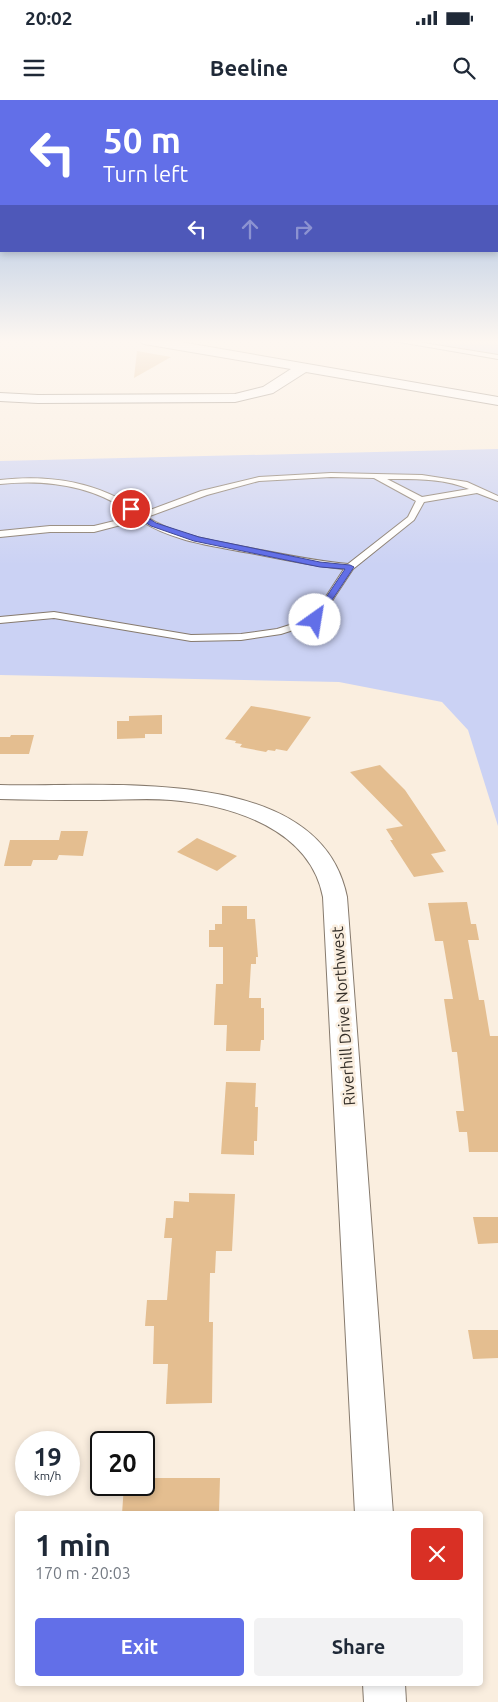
<!DOCTYPE html>
<html lang="en">
<head>
<meta charset="utf-8">
<style>
	:root { --surface:#fff; --page:#f2f2f3; --text:#1f2937; --muted:#747a83; --accent:#626fe8 }
	body { margin:0; font-family:Ubuntu,sans-serif; background:var(--page); color:var(--text); height:100vh; display:flex; flex-direction:column; font-size:19px; white-space:nowrap }
	* { box-sizing:border-box; margin:0 }
	p { font-size:16px; color:var(--muted) }
	.icon { flex:none; width:28px; height:28px; fill:none; stroke:currentColor; stroke-width:2; stroke-linecap:round; stroke-linejoin:round }
	.map { position:relative; flex:1; overflow:hidden }
	.side { position:absolute; left:15px; top:1411px; width:468px; height:175px; display:flex; flex-direction:column; background:var(--surface); border-radius:5px; box-shadow:0 2px 8px #0003 }
	.side>* { flex:none }
	.top-card { position:absolute; left:0px; top:0px; width:499px; height:152px; box-shadow:0 2px 8px #0003; background:#626fe8; color:#fff; overflow:hidden }
	.speed { position:absolute; left:15px; top:1331px; display:flex; gap:10px; font-size:25px; font-weight:700; text-align:center }
	.speed>* { display:grid; place-content:center; width:65px; height:65px; border-radius:50%; background:var(--surface); box-shadow:0 2px 8px #0003; line-height:1 }
	.speed small { font-size:12px; font-weight:400 }
	.speed .limit { border:2px solid #111; border-radius:8px; background:#fff; color:#111 }
	.pin { position:absolute; display:grid; place-items:center; width:42px; height:42px; color:#fff; margin:-21px; border:2px solid #fff; border-radius:50%; box-shadow:0 1px 5px #0007 }
	.me { position:absolute; width:55px; margin:-28px; rotate:32deg; stroke-linejoin:round; filter:drop-shadow(0 0 4px #0008) }
	.turn { display:flex; align-items:center; gap:18px; height:105px; padding:0 20px; font-size:22px }
	.turn .icon { width:65px; height:65px; stroke-width:2.5 }
	.turn b { display:block; font-size:35px; line-height:42px }
	.lanes { display:flex; align-items:center; height:48px; padding:0 20px; background:#0003; justify-content:center; gap:25px; direction:ltr }
	.lanes .off { opacity:.35 }
	.round { display:grid; place-items:center; flex:none; width:52px; height:52px; border-radius:5px; background:var(--page) }
	.headline { display:flex; align-items:center; justify-content:space-between; height:85px; padding:0 20px }
	h1 { font-size:30px; font-weight:700; line-height:38px }
	.primary-button { display:flex; gap:10px; margin-top:auto; padding:10px 20px }
	.primary-button a { flex:1; height:58px; border-radius:5px; background:var(--accent); color:#fff; font-size:20px; font-weight:700; line-height:58px; text-align:center }
	.primary-button a+a { background:var(--page); color:var(--text) }
	.status { display:flex; justify-content:space-between; align-items:center; height:35px; padding:0 25px; background:var(--surface); direction:ltr }
	.status svg { height:14px; fill:currentColor }
	header { display:flex; justify-content:space-between; align-items:center; height:65px; padding:0 20px; background:var(--surface); font-size:22px; font-weight:700 }
	.map>svg:first-child { display:block }
	.green { fill:#cbd2f4 }
	.building { fill:#e4be90 }
	.lines { fill:none; stroke-linecap:round; stroke-linejoin:round }
	.service-casing { stroke:#867a6d; stroke-width:2 }
	.minor-casing { stroke:#867a6d; stroke-width:2 }
	.service { fill:#fff; fill-rule:evenodd }
	.minor { fill:#fff; fill-rule:evenodd }
	.route { fill:#626fe8; stroke:#404897 }
	.labels { text-anchor:middle; stroke-width:5; stroke-linejoin:round; paint-order:stroke }
	.street-label { font-size:16px; fill:#332e28; stroke:#faeedf }
</style>
</head>
<body>
<div class="status"><b>20:02</b><svg viewBox="0 0 49 12"><path d="M0 12V9h3v3zM5 12V6h3v6zM10 12V3h3v9zM15 12V0h3v12zM26 1h20v11H26zM47 4h2v5h-2z"/></svg></div>
<header><svg class="icon" aria-label="menu" viewBox="0 0 24 24"><path d="M4 6h16M4 12h16M4 18h16"/></svg>Beeline<svg class="icon" aria-label="search" viewBox="0 0 24 24"><circle cx="10" cy="10" r="6"/><path d="M15 15l6 6"/></svg></header>
<div class="map">
<svg width="498" height="1602" viewBox="0 0 498 1602">
	<rect width="100%" height="100%" fill="#faeedf"/>
	<g class="green">
		<polygon points="377,240 498,240 498,259"/>
		<polygon points="498,349 498,726 468,630 442,602 339,582 0,575 0,361"/>
	</g>
	<g class="building">
		<polygon points="137,251 171,257 134,278"/>
		<polygon points="251,606 270,609 311,617 287,651 276,649 275,651 268,650 266,652 240,647 242,644 235,643 236,641 225,639"/>
		<polygon points="162,615 162,634 145,634 145,638 117,639 117,621 129,621 129,616"/>
		<polygon points="11,635 34,635 29,654 0,654 0,637 10,637"/>
		<polygon points="380,665 405,690 446,751 431,754 444,772 414,777 390,740 393,740 386,729 403,726 350,672"/>
		<polygon points="61,731 88,731 83,756 59,755 57,760 33,760 31,766 4,766 10,740 59,740"/>
		<polygon points="197,738 237,756 217,771 177,752"/>
		<polygon points="467,802 471,824 476,824 479,840 468,840 479,900 484,900 490,936 498,936 498,1052 469,1052 467,1032 459,1032 456,1011 464,1011 457,952 452,952 444,899 453,899 443,841 435,841 428,803"/>
		<polygon points="222,806 247,806 247,819 255,819 258,857 256,857 256,864 251,864 249,898 261,898 261,908 264,908 264,940 261,940 260,951 226,951 227,925 214,925 216,884 223,884 223,847 209,847 209,830 215,830 215,824 222,824"/>
		<polygon points="226,982 256,983 255,1007 258,1007 257,1041 254,1041 254,1055 221,1054"/>
		<polygon points="189,1093 235,1094 232,1151 216,1151 215,1173 210,1173 209,1222 213,1222 212,1303 166,1304 168,1264 153,1264 154,1226 145,1226 147,1200 167,1200 172,1138 164,1138 166,1118 173,1118 174,1101 189,1102"/>
		<polygon points="473,1117 498,1117 498,1143 478,1144"/>
		<polygon points="468,1230 498,1230 498,1258 473,1259"/>
		<polygon points="146,1378 220,1378 219,1412 122,1414 124,1385 145,1385"/>
	</g>
	<g class="lines">
		<defs>
			<g id="service">
				<polygon points="388,240 405,240 498,255 498,259"/>
				<path d="M331 373 422 375 467 382 498 396V401L477 393 424 402 414 420 353 469 318 522 281 534 241 540 191 541 54 518 0 523V517L54 512 191 535 241 534 277 529 312 518 344 469C312 466 281 459 250 453 213 446 171 441 140 420L94 432H50L0 437V431L50 426H94L135 416C96 386 48 379 0 384V380C50 374 101 382 142 413L201 391 259 377ZM331 377 374 378 416 401 408 417 348 464C315 461 282 454 250 448 216 441 177 436 147 417L207 395 259 381ZM387 379C413 379 444 378 469 389L422 397Z"/>
			</g>
			<g id="minor">
				<polygon points="138,240 169,240 498,297 498,305 306,272 273,293 235,302 38,303 0,301 0,293 38,295 235,294 263,287 291,269 144,244"/>
				<path d="M0 685C101 688 320 661 347 797L393 1414H355L323 797C310 729 232 705 171 700 147 698 123 700 99 700 66 700 33 700 0 699Z"/>
				<polygon points="363,1584 405,1584 406,1602 364,1602"/>
			</g>
		</defs>
		<use href="#service" class="service-casing"/>
		<use href="#minor" class="minor-casing"/>
		<use href="#service" class="service"/>
		<use href="#minor" class="minor"/>
	</g>
	<linearGradient id="sky" x2="0" y2="1"><stop stop-color="#81a6d9"/><stop offset="0.52" stop-color="#fdf7f1"/><stop offset="1" stop-color="#fdf7f1" stop-opacity="0"/></linearGradient>
	<rect width="498" height="465" fill="url(#sky)"/>
	<polygon class="route" points="131,407 156,423 199,437 320,462 350,465 354,467 318,521 312,521 311,520 345,469 320,467 194,441 151,426 128,411 127,409"/>
	<g class="labels">
		<g class="street-label">
			<text transform="translate(343 916) rotate(-94)" y="6">Riverhill Drive Northwest</text>
		</g>
	</g>
</svg>
<div class="speed"><div>19<small>km/h</small></div><div class="limit">20</div></div>
<div class="pin" style="left:131px;top:409px;background:#d93025"><svg class="icon" aria-label="arrive" viewBox="0 0 24 24"><path d="M6 21V4h12l-3 4 3 4H6"/></svg></div>
<svg class="me" style="left:315px;top:520px" viewBox="-20 -20 40 40"><circle r="19" fill="#fff"/><path d="M0-13L10 11 0 6-10 11z" fill="#626fe8"/></svg>
<div class="top-card">
<div class="turn"><svg class="icon" aria-label="left" viewBox="0 0 24 24"><path d="M17 20v-9H6M10 6l-5 5 5 5"/></svg><div><b>50 m</b>Turn left</div></div>
<div class="lanes"><svg class="icon" aria-label="left" viewBox="0 0 24 24"><path d="M17 20v-9H6M10 6l-5 5 5 5"/></svg><svg class="icon off" aria-label="ahead" viewBox="0 0 24 24"><path d="M12 20V5M6 11l6-6 6 6"/></svg><svg class="icon off" aria-label="right" viewBox="0 0 24 24"><path d="M7 20v-9h11M14 6l5 5-5 5"/></svg></div>
</div>
<section class="side">
<div class="headline"><div><h1>1 min</h1><p>170 m · 20:03</p></div><a class="round" style="background:#d93025;color:#fff"><svg class="icon" aria-label="close" viewBox="0 0 24 24"><path d="M6 6l12 12M18 6L6 18"/></svg></a></div>
<div class="primary-button"><a>Exit</a><a>Share</a></div>
</section>
</div>
</body>
</html>
